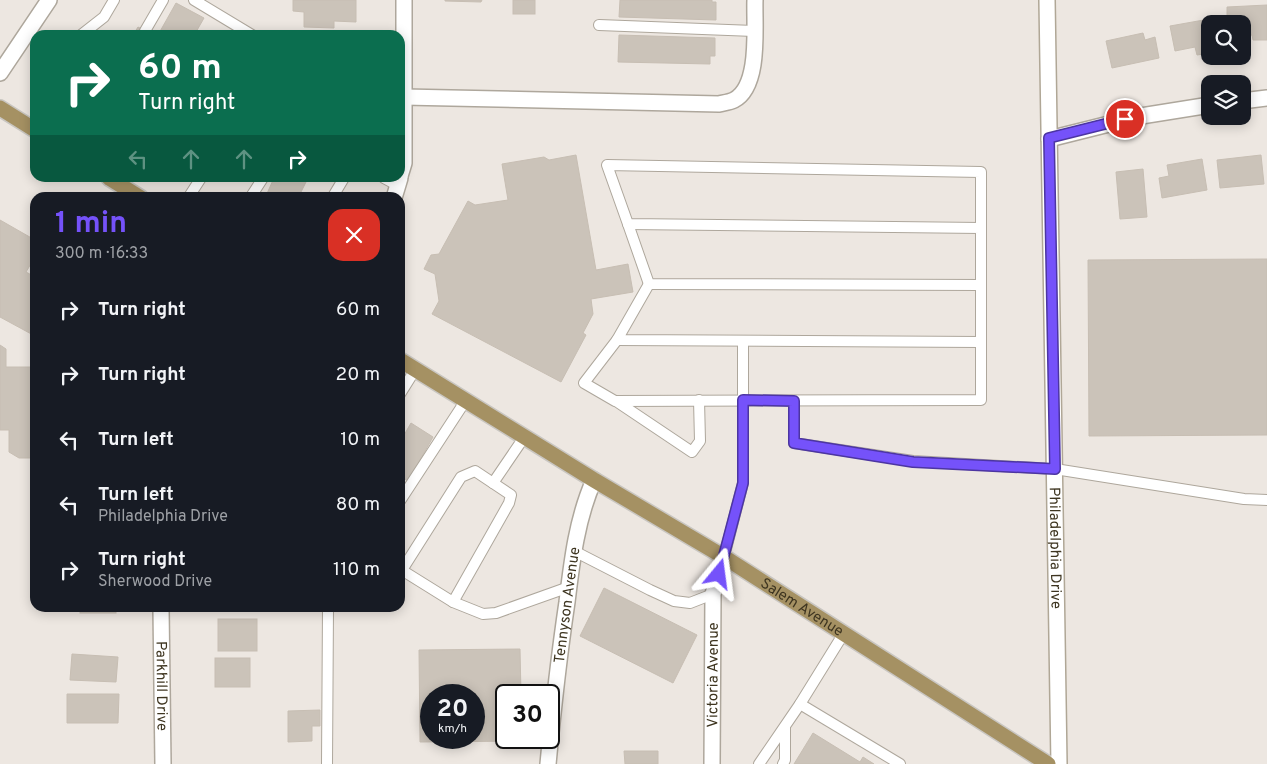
<!DOCTYPE html>
<html lang="en">
<head>
<meta charset="utf-8">
<style>
	:root { --surface:#171b24; --page:#20242c; --text:#f1f3f6; --muted:#9ea1a6; --accent:#7552fa }
	body { margin:0; font-family:Overpass,sans-serif; background:var(--page); color:var(--text); height:100vh; display:flex; flex-direction:column; font-size:19px; white-space:nowrap }
	* { box-sizing:border-box; margin:0 }
	p { font-size:16px; color:var(--muted) }
	.icon { flex:none; width:28px; height:28px; fill:none; stroke:currentColor; stroke-width:2; stroke-linecap:round; stroke-linejoin:round }
	.map { position:relative; flex:1; overflow:hidden }
	.drawer { position:absolute; left:30px; top:192px; width:375px; height:420px; display:flex; flex-direction:column; background:var(--surface); border-radius:15px; box-shadow:0 2px 12px #0003 }
	.drawer>* { flex:none }
	.top-card { position:absolute; left:30px; top:30px; width:375px; height:152px; border-radius:15px; box-shadow:0 2px 12px #0003; background:#0b6e4f; color:#fff; overflow:hidden }
	.controls { position:absolute; left:1201px; top:15px; display:grid; gap:10px }
	.controls a { display:grid; place-items:center; width:50px; height:50px; border-radius:10px; background:var(--surface); box-shadow:0 2px 12px #0003; font-size:25px }
	.speed { position:absolute; left:420px; top:684px; display:flex; gap:10px; font-size:25px; font-weight:700; text-align:center }
	.speed>* { display:grid; place-content:center; width:65px; height:65px; border-radius:50%; background:var(--surface); box-shadow:0 2px 12px #0003; line-height:1 }
	.speed small { font-size:12px; font-weight:400 }
	.speed .limit { border:2px solid #111; border-radius:8px; background:#fff; color:#111 }
	.pin { position:absolute; display:grid; place-items:center; width:42px; height:42px; color:#fff; margin:-21px; border:2px solid #fff; border-radius:50%; box-shadow:0 1px 5px #0007 }
	.me { position:absolute; width:55px; margin:-28px; rotate:16deg; stroke-linejoin:round; filter:drop-shadow(0 0 4px #0008) }
	.turn { display:flex; align-items:center; gap:18px; height:105px; padding:0 25px; font-size:22px }
	.turn .icon { width:65px; height:65px; stroke-width:2.5 }
	.turn b { display:block; font-size:35px; line-height:42px }
	.lanes { display:flex; align-items:center; height:48px; padding:0 25px; background:#0003; justify-content:center; gap:25px; direction:ltr }
	.lanes .off { opacity:.35 }
	.round { display:grid; place-items:center; flex:none; width:52px; height:52px; border-radius:15px; background:var(--page) }
	.headline { display:flex; align-items:center; justify-content:space-between; height:85px; padding:0 25px }
	h1 { font-size:30px; font-weight:700; line-height:38px; color:var(--accent) }
	ul { padding:0; list-style:none }
	li { display:flex; align-items:center; gap:15px; height:65px; padding:0 25px }
	li div { flex:1 }
	li b { display:block; font-size:19px }
	li em { font-style:normal }
	.map>svg:first-child { display:block }
	.building { fill:#cbc3b9; stroke:#c7beb3; fill-rule:evenodd }
	.lines { fill:none; stroke-linecap:round; stroke-linejoin:round }
	.lane-casing { stroke:#aea79c; stroke-width:12 }
	.street-casing { stroke:#aea79c; stroke-width:18 }
	.secondary-casing { stroke:#b0a796; stroke-width:18 }
	.primary-casing { stroke:#c9c6c1; stroke-width:18 }
	.lane { stroke:#fff; stroke-width:10 }
	.street { stroke:#fff; stroke-width:15 }
	.secondary { stroke:#fff; stroke-width:15 }
	.primary { stroke:#a59163; stroke-width:15 }
	.route-casing { stroke:#4c35a2; stroke-width:12 }
	.route { stroke:#7552fa; stroke-width:9 }
	.labels { text-anchor:middle; stroke-width:4; stroke-linejoin:round; paint-order:stroke }
	.street-label { font-size:15px; fill:#3e3520; stroke:#f9f5f2 }
</style>
</head>
<body>
<div class="map">
<svg width="1267" height="764" viewBox="0 0 1267 764">
	<rect width="100%" height="100%" fill="#ede7e1"/>
	<g class="building">
		<polygon points="293,0 356,0 356,22 334,21 334,28 304,27 304,12 293,11"/>
		<polygon points="445,0 482,0 481,2 445,1"/>
		<rect x="513" y="0" width="22" height="14"/>
		<polygon points="620,0 712,0 712,2 716,2 716,20 619,17"/>
		<polygon points="176,3 204,18 196,32 202,35 158,35"/>
		<polygon points="1267,5 1267,40 1253,40 1252,35 1242,36 1242,24 1227,24 1227,7"/>
		<polygon points="1215,18 1216,24 1210,24 1210,53 1197,55 1195,47 1175,51 1170,26"/>
		<polygon points="138,27 153,35 133,35"/>
		<polygon points="1143,33 1145,40 1155,37 1159,58 1112,68 1106,41"/>
		<polygon points="619,35 715,38 715,56 710,56 710,64 618,62"/>
		<polygon points="576,155 596,270 628,264 633,292 591,299 593,314 583,333 586,335 561,382 432,314 439,301 435,274 424,269 431,255 439,254 468,201 475,205 508,200 502,164 544,157 549,160"/>
		<polygon points="1261,155 1264,184 1220,188 1217,160"/>
		<polygon points="1202,159 1207,190 1162,198 1159,178 1169,176 1167,165"/>
		<polygon points="1143,169 1147,217 1120,219 1116,172"/>
		<polygon points="274,178 308,178 298,198 265,198"/>
		<polygon points="0,220 35,240 35,257 26,272 35,277 35,336 0,317"/>
		<polygon points="1267,259 1267,435 1089,436 1088,260"/>
		<polygon points="0,345 6,349 6,367 35,367 35,458 19,458 9,452 9,430 0,430"/>
		<polygon points="411,423 433,437 408,481 400,476 400,442"/>
		<polygon points="604,588 697,635 673,683 580,636"/>
		<rect x="80" y="608" width="36" height="5"/>
		<polygon points="206,608 257,608 257,611 206,610"/>
		<rect x="218" y="619" width="39" height="32"/>
		<path d="M520 649 521 695H506V738H521V741L420 742 419 650ZM431 695H474V738H431Z"/>
		<polygon points="72,654 118,657 116,682 70,680"/>
		<rect x="215" y="658" width="35" height="29"/>
		<polygon points="67,694 119,694 118,723 67,723"/>
		<polygon points="320,710 320,726 312,726 312,741 288,742 288,711"/>
		<polygon points="813,733 860,762 863,757 874,764 794,764"/>
		<polygon points="624,751 658,751 658,764 625,764"/>
	</g>
	<g class="lines">
		<defs>
			<g id="lane">
				<polyline points="194,0 252,35"/>
				<polyline points="599,25 754,31"/>
				<polyline points="145,31 163,0"/>
				<polyline points="81,35 104,17 114,0"/>
				<polyline points="384,178 397,185"/>
				<polyline points="188,198 201,178"/>
				<polyline points="250,198 263,178"/>
				<polyline points="332,198 344,178"/>
				<polyline points="628,224 649,284 981,285"/>
				<polyline points="649,284 617,340 981,342"/>
				<path d="M617 340 584 383 615 401 981 400C981 324 981 248 981 172L607 165 628 224 981 228"/>
				<polyline points="400,394 415,370"/>
				<polyline points="616,401 692,452 700,441 699,400"/>
				<polyline points="794,401 794,443 913,461 1055,469 1244,499 1267,500"/>
				<polyline points="400,501 466,400"/>
				<polyline points="574,551 650,590 674,601 690,603 713,594"/>
				<polyline points="724,557 743,483 743,341"/>
				<polyline points="400,569 453,602 483,614 496,613 569,587"/>
				<polyline points="402,570 461,477 475,471 493,483"/>
				<polyline points="453,602 509,503 511,495 493,483 525,436"/>
				<polyline points="800,704 900,764"/>
				<polyline points="327,764 328,608"/>
				<polyline points="759,764 800,704 844,633"/>
				<polyline points="783,764 785,760 785,727"/>
			</g>
			<g id="street">
				<polyline points="0,73 49,0"/>
				<path d="M404 97 719 104C723 103 730 102 734 100 761 86 754 25 755 0"/>
				<polyline points="1242,101 1267,98"/>
				<polyline points="1049,139 1141,116 1210,105"/>
				<polyline points="400,176 404,163 404,0"/>
				<polyline points="394,198 400,178"/>
				<path id="s1" d="M161 608 163 764"/>
				<path id="s2" d="M548 764C553 710 559 656 567 602 572 560 577 518 594 480"/>
				<path id="s3" d="M712 764 713 594 724 557"/>
			</g>
			<g id="secondary">
				<path id="s4" d="M1047 0 1059 764"/>
			</g>
			<g id="primary">
				<polyline points="0,108 35,130"/>
				<polyline points="109,178 141,198"/>
				<path id="s5" d="M400 360 594 480 724 557 1048 764"/>
			</g>
		</defs>
		<use href="#lane" class="lane-casing"/>
		<use href="#street" class="street-casing"/>
		<use href="#secondary" class="secondary-casing"/>
		<use href="#primary" class="primary-casing"/>
		<use href="#lane" class="lane"/>
		<use href="#street" class="street"/>
		<use href="#secondary" class="secondary"/>
		<use href="#primary" class="primary"/>
	</g>
	<g class="lines">
		<defs>
			<polyline id="route" points="719,574 743,483 743,400 794,401 794,443 913,462 1055,469 1049,138 1125,119"/>
		</defs>
		<use href="#route" class="route-casing"/>
		<use href="#route" class="route"/>
	</g>
	<g class="labels">
		<g class="street-label">
			<text dy="5" stroke="none"><textPath href="#s4" startOffset="548">Philadelphia Drive</textPath></text>
			<text dy="5" stroke="none"><textPath href="#s2" startOffset="160">Tennyson Avenue</textPath></text>
			<text dy="5" stroke="none"><textPath href="#s5" startOffset="472">Salem Avenue</textPath></text>
			<text dy="5" stroke="none"><textPath href="#s3" startOffset="89">Victoria Avenue</textPath></text>
			<text dy="5" stroke="none"><textPath href="#s1" startOffset="78">Parkhill Drive</textPath></text>
		</g>
	</g>
</svg>
<div class="controls">
<a><svg class="icon" aria-label="search" viewBox="0 0 24 24"><circle cx="10" cy="10" r="6"/><path d="M15 15l6 6"/></svg></a>
<a><svg class="icon" aria-label="layers" viewBox="0 0 24 24"><path d="M12 4l9 5-9 5-9-5zM3 14l9 5 9-5"/></svg></a>
</div>
<div class="speed"><div>20<small>km/h</small></div><div class="limit">30</div></div>
<div class="pin" style="left:1125px;top:119px;background:#d93025"><svg class="icon" aria-label="arrive" viewBox="0 0 24 24"><path d="M6 21V4h12l-3 4 3 4H6"/></svg></div>
<svg class="me" style="left:719px;top:574px" viewBox="-20 -20 40 40"><path d="M0-17L14 15 0 8-14 15z" fill="#7552fa" stroke="#fff" stroke-width="4"/></svg>
<div class="top-card">
<div class="turn"><svg class="icon" aria-label="right" viewBox="0 0 24 24"><path d="M7 20v-9h11M14 6l5 5-5 5"/></svg><div><b>60 m</b>Turn right</div></div>
<div class="lanes"><svg class="icon off" aria-label="left" viewBox="0 0 24 24"><path d="M17 20v-9H6M10 6l-5 5 5 5"/></svg><svg class="icon off" aria-label="ahead" viewBox="0 0 24 24"><path d="M12 20V5M6 11l6-6 6 6"/></svg><svg class="icon off" aria-label="ahead" viewBox="0 0 24 24"><path d="M12 20V5M6 11l6-6 6 6"/></svg><svg class="icon" aria-label="right" viewBox="0 0 24 24"><path d="M7 20v-9h11M14 6l5 5-5 5"/></svg></div>
</div>
<section class="drawer">
<div class="headline"><div><h1>1 min</h1><p>300 m · 16:33</p></div><a class="round" style="background:#d93025;color:#fff"><svg class="icon" aria-label="close" viewBox="0 0 24 24"><path d="M6 6l12 12M18 6L6 18"/></svg></a></div>
<ul>
<li><svg class="icon" aria-label="right" viewBox="0 0 24 24"><path d="M7 20v-9h11M14 6l5 5-5 5"/></svg><div><b>Turn right</b></div><em>60 m</em></li>
<li><svg class="icon" aria-label="right" viewBox="0 0 24 24"><path d="M7 20v-9h11M14 6l5 5-5 5"/></svg><div><b>Turn right</b></div><em>20 m</em></li>
<li><svg class="icon" aria-label="left" viewBox="0 0 24 24"><path d="M17 20v-9H6M10 6l-5 5 5 5"/></svg><div><b>Turn left</b></div><em>10 m</em></li>
<li><svg class="icon" aria-label="left" viewBox="0 0 24 24"><path d="M17 20v-9H6M10 6l-5 5 5 5"/></svg><div><b>Turn left</b><p>Philadelphia Drive</p></div><em>80 m</em></li>
<li><svg class="icon" aria-label="right" viewBox="0 0 24 24"><path d="M7 20v-9h11M14 6l5 5-5 5"/></svg><div><b>Turn right</b><p>Sherwood Drive</p></div><em>110 m</em></li>
</ul>
</section>
</div>
</body>
</html>
